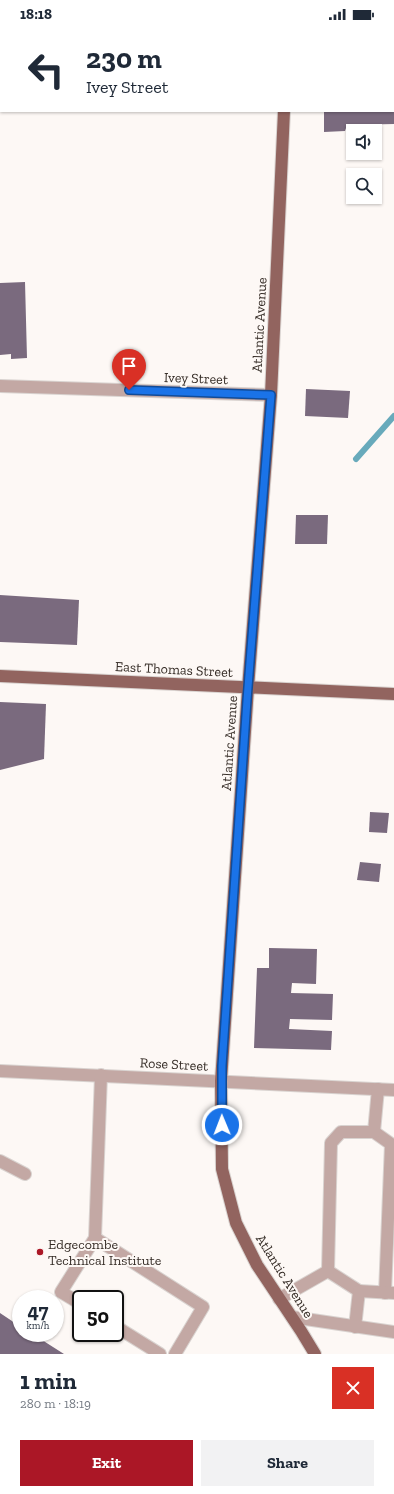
<!DOCTYPE html>
<html lang="en">
<head>
<meta charset="utf-8">
<style>
	:root { --surface:#fff; --page:#f2f2f3; --text:#1f2937; --muted:#747a83; --accent:#ab1726 }
	body { margin:0; font-family:"Zilla Slab",serif; background:var(--page); color:var(--text); height:100vh; display:flex; flex-direction:column; font-size:15px; white-space:nowrap }
	* { box-sizing:border-box; margin:0 }
	p { font-size:13px; color:var(--muted) }
	.icon { flex:none; width:22px; height:22px; fill:none; stroke:currentColor; stroke-width:2; stroke-linecap:round; stroke-linejoin:round }
	.map { position:relative; height:1326px; overflow:hidden }
	.details { display:flex; flex-direction:column; background:var(--surface); flex:1 }
	.details>* { flex:none }
	.guide { position:absolute; left:0px; top:0px; width:394px; height:84px; box-shadow:0 1px 3px #0004; background:#fff; color:var(--text); overflow:hidden }
	.tools { position:absolute; left:346px; top:96px; display:grid; gap:8px }
	.tools a { display:grid; place-items:center; width:36px; height:36px; border-radius:0px; background:var(--surface); box-shadow:0 1px 3px #0004; font-size:20px }
	.speed { position:absolute; left:12px; top:1262px; display:flex; gap:8px; font-size:20px; font-weight:700; text-align:center }
	.speed>* { display:grid; place-content:center; width:52px; height:52px; border-radius:50%; background:var(--surface); box-shadow:0 1px 3px #0004; line-height:1 }
	.speed small { font-size:10px; font-weight:400 }
	.speed .limit { border:2px solid #111; border-radius:6px; background:#fff; color:#111 }
	.pin { position:absolute; display:grid; place-items:center; width:34px; height:34px; color:#fff; margin:-41px -17px; border-radius:50% 50% 50% 0; rotate:-45deg; box-shadow:0 0 4px #0007 }
	.pin .icon { rotate:45deg }
	.me { position:absolute; width:44px; margin:-22px; rotate:359deg; stroke-linejoin:round; filter:drop-shadow(0 0 3px #0008) }
	.turn { display:flex; align-items:center; gap:14px; height:84px; padding:0 20px; font-size:18px }
	.turn .icon { width:52px; height:52px; stroke-width:2.5 }
	.turn b { display:block; font-size:28px; line-height:34px }
	.round { display:grid; place-items:center; flex:none; width:42px; height:42px; border-radius:0px; background:var(--page) }
	.summary { display:flex; align-items:center; justify-content:space-between; height:68px; padding:0 20px }
	h1 { font-size:24px; font-weight:800; line-height:30px }
	.button { display:flex; gap:8px; margin-top:auto; padding:8px 20px }
	.button a { flex:1; height:46px; border-radius:0px; background:var(--accent); color:#fff; font-size:16px; font-weight:800; line-height:46px; text-align:center }
	.button a+a { background:var(--page); color:var(--text) }
	.status { display:flex; justify-content:space-between; align-items:center; height:28px; padding:0 20px; background:var(--surface); direction:ltr }
	.status svg { height:11px; fill:currentColor }
	.map>svg:first-child { display:block }
	.lines { fill:none; stroke-linecap:round; stroke-linejoin:round }
	.stream { stroke:#68aabb; stroke-width:6 }
	.building { fill:#7a6a7e }
	.minor-casing { stroke:#d9d3d0; stroke-width:14 }
	.major-casing { stroke:#d9d3d0; stroke-width:14 }
	.minor { stroke:#c3a8a4; stroke-width:12 }
	.major { stroke:#92645f; stroke-width:12 }
	.route-casing { stroke:#114b97; stroke-width:10 }
	.route { stroke:#1a73e8; stroke-width:7 }
	.poi-dot { fill:#ab1726; stroke:#fdf8f5; stroke-width:1.5 }
	.labels { text-anchor:middle; stroke-width:4; stroke-linejoin:round; paint-order:stroke }
	.street-label { font-size:14px; fill:#352c26; stroke:#fdf8f5 }
	.poi-label { font-size:14px; fill:#352c26; stroke:#fdf8f5; text-anchor:start }
</style>
</head>
<body>
<div class="status"><b>18:18</b><svg viewBox="0 0 49 12"><path d="M0 12V9h3v3zM5 12V6h3v6zM10 12V3h3v9zM15 12V0h3v12zM26 1h20v11H26zM47 4h2v5h-2z"/></svg></div>
<div class="map">
<svg width="394" height="1326" viewBox="0 0 394 1326">
	<rect width="100%" height="100%" fill="#fdf8f5"/>
	<g class="lines">
		<polyline class="stream" points="356,431 394,388"/>
	</g>
	<g class="building">
		<polygon points="324,83 394,83 394,96 347,97 345,103 324,104"/>
		<polygon points="25,254 27,330 11,331 11,326 0,327 0,255"/>
		<polygon points="306,361 350,363 348,390 305,388"/>
		<polygon points="296,487 328,487 327,516 295,516"/>
		<polygon points="0,567 79,572 77,617 0,614"/>
		<polygon points="0,674 46,676 44,731 0,742"/>
		<polygon points="370,784 389,785 387,805 369,804"/>
		<polygon points="360,834 381,836 379,854 357,852"/>
		<polygon points="269,920 317,921 316,956 292,955 291,965 333,966 332,992 290,991 289,1001 332,1003 331,1022 254,1020 257,940 269,940"/>
		<polygon points="0,1285 21,1299 21,1305 31,1305 64,1326 0,1326"/>
	</g>
	<g class="lines">
		<defs>
			<g id="minor">
				<polyline points="0,358 271,367"/>
				<polyline points="0,1043 394,1062"/>
				<polyline points="374,1104 391,1116 385,1265"/>
				<polyline points="0,1133 25,1146"/>
				<polyline points="95,1210 203,1279 175,1326"/>
				<polyline points="328,1243 359,1263 355,1299"/>
				<polyline points="359,1263 394,1265"/>
				<polyline points="279,1271 328,1243 331,1115 341,1104 374,1104 378,1061"/>
				<polyline points="81,1276 61,1264 95,1210 101,1047"/>
				<polyline points="292,1289 394,1304"/>
				<polyline points="115,1298 160,1326"/>
			</g>
			<g id="major">
				<polyline points="288,1 288,0"/>
				<polyline points="284,83 271,367 248,660 221,1053 222,1141 236,1195 257,1237 301,1303 315,1326"/>
				<polyline points="0,648 394,666"/>
			</g>
		</defs>
		<use href="#minor" class="minor-casing"/>
		<use href="#major" class="major-casing"/>
		<use href="#minor" class="minor"/>
		<use href="#major" class="major"/>
	</g>
	<g class="lines">
		<defs>
			<polyline id="route" points="129,362 271,367 247,672 222,1038 222,1097"/>
		</defs>
		<use href="#route" class="route-casing"/>
		<use href="#route" class="route"/>
	</g>
	<circle class="poi-dot" cx="40" cy="1224" r="4"/>
	<g class="labels">
		<g class="street-label">
			<text transform="translate(259 297) rotate(-87)" y="5">Atlantic Avenue</text>
			<text transform="translate(196 350) rotate(2)" y="5">Ivey Street</text>
			<text transform="translate(174 641) rotate(3)" y="5">East Thomas Street</text>
			<text transform="translate(229 715) rotate(-86)" y="5">Atlantic Avenue</text>
			<text transform="translate(174 1036) rotate(3)" y="5">Rose Street</text>
			<text transform="translate(285 1248) rotate(58)" y="5">Atlantic Avenue</text>
		</g>
		<g class="poi-label">
			<text x="48" y="1221">Edgecombe<tspan x="48" dy="16">Technical Institute</tspan></text>
		</g>
	</g>
</svg>
<div class="tools">
<a><svg class="icon" aria-label="sound" viewBox="0 0 24 24"><path d="M4 9h4l5-4v14l-5-4H4zM17 9q2 3 0 6"/></svg></a>
<a><svg class="icon" aria-label="search" viewBox="0 0 24 24"><circle cx="10" cy="10" r="6"/><path d="M15 15l6 6"/></svg></a>
</div>
<div class="speed"><div>47<small>km/h</small></div><div class="limit">50</div></div>
<div class="pin" style="left:129px;top:362px;background:#d93025"><svg class="icon" aria-label="arrive" viewBox="0 0 24 24"><path d="M6 21V4h12l-3 4 3 4H6"/></svg></div>
<svg class="me" style="left:222px;top:1097px" viewBox="-20 -20 40 40"><circle r="17" fill="#1a73e8" stroke="#fff" stroke-width="3"/><path d="M0-11L8 9 0 5-8 9z" fill="#fff"/></svg>
<div class="guide">
<div class="turn"><svg class="icon" aria-label="left" viewBox="0 0 24 24"><path d="M17 20v-9H6M10 6l-5 5 5 5"/></svg><div><b>230 m</b>Ivey Street</div></div>
</div>
</div>
<section class="details">
<div class="summary"><div><h1>1 min</h1><p>280 m · 18:19</p></div><a class="round" style="background:#d93025;color:#fff"><svg class="icon" aria-label="close" viewBox="0 0 24 24"><path d="M6 6l12 12M18 6L6 18"/></svg></a></div>
<div class="button"><a>Exit</a><a>Share</a></div>
</section>
</body>
</html>
